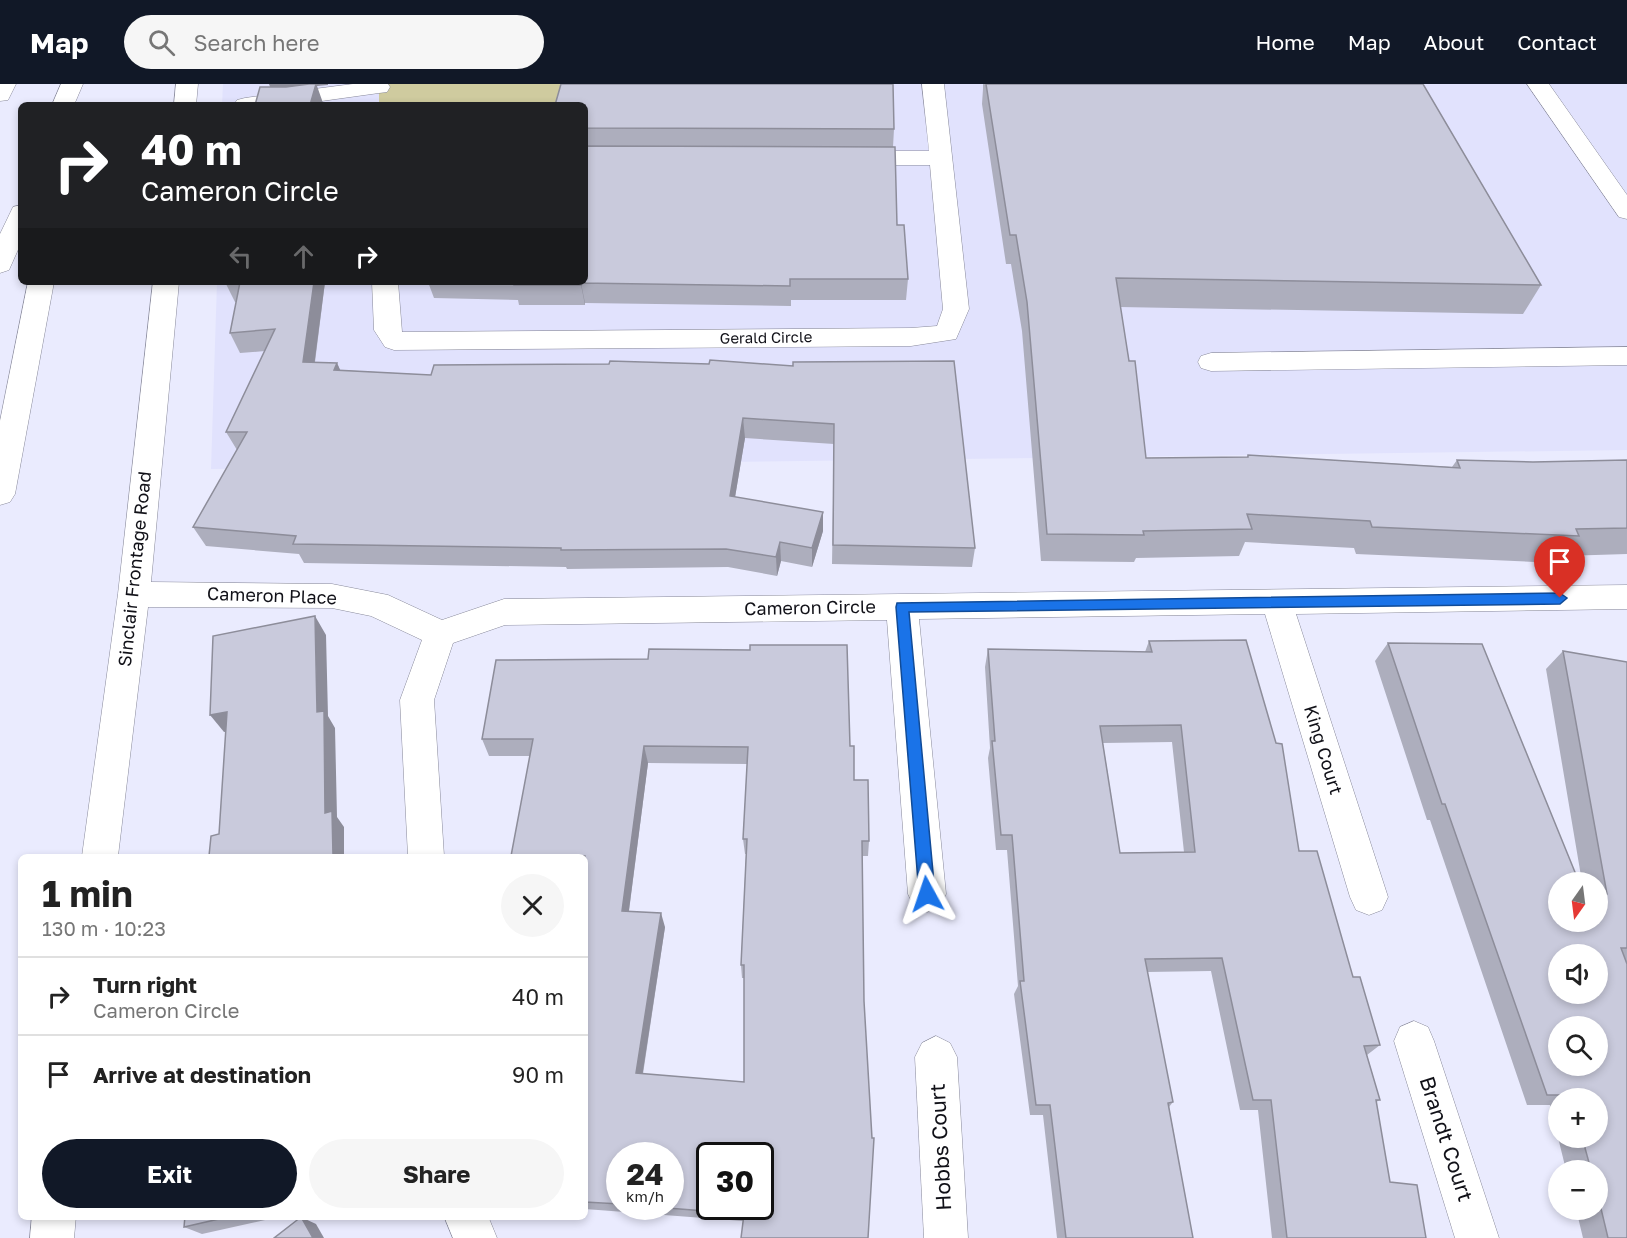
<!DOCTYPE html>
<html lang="en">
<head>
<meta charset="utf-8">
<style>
	:root { --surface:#fff; --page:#f6f6f6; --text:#222; --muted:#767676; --line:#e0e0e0; --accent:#111827 }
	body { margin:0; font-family:"Golos Text",sans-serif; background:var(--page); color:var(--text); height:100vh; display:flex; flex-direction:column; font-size:22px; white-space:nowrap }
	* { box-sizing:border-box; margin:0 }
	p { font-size:20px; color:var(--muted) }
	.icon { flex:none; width:33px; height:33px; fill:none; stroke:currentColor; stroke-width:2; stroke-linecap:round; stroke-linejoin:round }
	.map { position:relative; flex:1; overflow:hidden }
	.details { position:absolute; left:18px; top:770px; width:570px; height:366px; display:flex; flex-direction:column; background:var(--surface); border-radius:9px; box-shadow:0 3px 9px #0003 }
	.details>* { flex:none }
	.banner { position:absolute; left:18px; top:18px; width:570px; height:183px; border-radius:9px; box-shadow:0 3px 9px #0003; background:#202124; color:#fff; overflow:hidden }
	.needle { width:39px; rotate:194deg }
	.fabs { position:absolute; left:1548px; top:788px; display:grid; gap:12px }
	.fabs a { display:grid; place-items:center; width:60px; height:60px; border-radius:50%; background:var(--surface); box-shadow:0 3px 9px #0003; font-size:30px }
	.speed { position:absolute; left:606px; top:1058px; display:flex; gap:12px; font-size:30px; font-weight:700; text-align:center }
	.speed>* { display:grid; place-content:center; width:78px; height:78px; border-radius:50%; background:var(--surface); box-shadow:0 3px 9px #0003; line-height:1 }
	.speed small { font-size:15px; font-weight:400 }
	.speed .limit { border:3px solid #111; border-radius:9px; background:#fff; color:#111 }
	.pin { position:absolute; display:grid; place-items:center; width:51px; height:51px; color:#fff; margin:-62px -26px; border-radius:50% 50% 50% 0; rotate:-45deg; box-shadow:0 0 6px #0007 }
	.pin .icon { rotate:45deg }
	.me { position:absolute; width:66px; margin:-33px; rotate:355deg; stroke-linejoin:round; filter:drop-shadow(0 0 4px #0008) }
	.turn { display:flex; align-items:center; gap:21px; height:126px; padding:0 24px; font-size:27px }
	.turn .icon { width:78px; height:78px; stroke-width:2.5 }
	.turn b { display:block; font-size:42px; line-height:51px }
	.lanes { display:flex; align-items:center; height:57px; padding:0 24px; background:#0003; justify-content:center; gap:30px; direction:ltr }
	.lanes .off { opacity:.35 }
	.round { display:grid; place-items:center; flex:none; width:63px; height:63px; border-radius:32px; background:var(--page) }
	.overview { display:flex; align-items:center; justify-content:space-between; height:102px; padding:0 24px }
	h1 { font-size:36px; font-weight:700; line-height:45px }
	.primary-button { display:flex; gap:12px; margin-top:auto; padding:12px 24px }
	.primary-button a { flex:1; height:69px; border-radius:36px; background:var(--accent); color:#fff; font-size:24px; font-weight:700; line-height:69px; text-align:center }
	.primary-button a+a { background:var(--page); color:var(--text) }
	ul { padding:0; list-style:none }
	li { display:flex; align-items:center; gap:18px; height:78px; padding:0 24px; border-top:2px solid var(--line) }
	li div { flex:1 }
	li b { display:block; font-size:22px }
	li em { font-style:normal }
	header { display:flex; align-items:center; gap:36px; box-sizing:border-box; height:84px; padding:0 30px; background:var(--accent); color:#fff }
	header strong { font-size:28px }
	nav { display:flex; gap:33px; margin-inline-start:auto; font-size:21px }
	.search { width:420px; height:54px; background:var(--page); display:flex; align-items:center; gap:15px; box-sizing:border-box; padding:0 21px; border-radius:33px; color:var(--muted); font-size:22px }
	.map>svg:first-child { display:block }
	.built { fill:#e1e2fd }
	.green { fill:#cfcb9f }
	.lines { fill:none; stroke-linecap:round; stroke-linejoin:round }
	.minor-casing { stroke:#88899a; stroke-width:1 }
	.highway-casing { stroke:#88899a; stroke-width:1 }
	.minor { fill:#fff; fill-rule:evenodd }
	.highway { fill:#fff; fill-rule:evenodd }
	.wall { fill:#adaebd; fill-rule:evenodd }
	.shaded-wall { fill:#8d8d9a }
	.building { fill:#c9cadc; stroke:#8d8d9a; stroke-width:1.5; fill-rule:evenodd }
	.route { fill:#1a73e8; stroke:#114b97; stroke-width:1.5 }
	.labels { text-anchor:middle; stroke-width:4.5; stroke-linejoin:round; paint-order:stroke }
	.far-street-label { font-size:15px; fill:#111118; stroke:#fff }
	.street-label { font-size:18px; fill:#111118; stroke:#fff }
	.near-street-label { font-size:21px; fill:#111118; stroke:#fff }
</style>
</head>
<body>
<header>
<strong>Map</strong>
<div class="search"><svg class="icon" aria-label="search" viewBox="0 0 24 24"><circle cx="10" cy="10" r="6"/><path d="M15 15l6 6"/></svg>Search here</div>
<nav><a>Home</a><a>Map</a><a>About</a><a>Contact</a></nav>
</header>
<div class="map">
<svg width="1627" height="1154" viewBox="0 0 1627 1154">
	<rect width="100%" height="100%" fill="#eaebfe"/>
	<polygon class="built" points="223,0 1627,0 1627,366 211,385 217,198 585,198 585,21 222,21"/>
	<polygon class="green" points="379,0 567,0 562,21 379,21"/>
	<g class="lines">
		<defs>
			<g id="minor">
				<polygon points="176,0 198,0 196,21 174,21"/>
				<polygon points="353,0 388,0 390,3 387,8 379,9 293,21 234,21 237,16 245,14"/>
				<polygon points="922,0 944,0 969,225 956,255 911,262 394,266 385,263 374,246 372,198 398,198 402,248 911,244 937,242 943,225 930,81 852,81 844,79 841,74 844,69 852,67 929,67"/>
				<polygon points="1527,0 1549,0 1627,111 1627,135 1619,133"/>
				<polygon points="153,198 179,198 151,498 332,500 388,511 442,536 504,515 1627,501 1627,525 1296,530 1388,813 1382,826 1369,831 1356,826 1350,813 1265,530 919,535 946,810 940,822 927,828 914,822 908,810 887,536 505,541 453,559 434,616 444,772 408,772 400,616 422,556 371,532 332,524 148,523 118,772 82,772 118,510"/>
				<polygon points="1627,263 1627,281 1211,287 1201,284 1198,278 1201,272 1211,269"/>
				<polygon points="1414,937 1428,943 1434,957 1499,1154 1455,1154 1394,957 1400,943"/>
				<polygon points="936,952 950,959 957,973 968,1154 924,1154 915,973 922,959"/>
				<polygon points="32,1132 76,1132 74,1154 30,1154"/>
				<polygon points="444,1132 488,1132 497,1154 453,1154"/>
			</g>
			<g id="highway">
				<polygon points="0,0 16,0 8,16 0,17"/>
				<polygon points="61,0 83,0 74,21 52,21"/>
				<polygon points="21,121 21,159 9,186 0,189 0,150 13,123"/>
				<polygon points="28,198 54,198 15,410 10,418 0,421 0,337"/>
			</g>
		</defs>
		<use href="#minor" class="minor-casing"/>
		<use href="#highway" class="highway-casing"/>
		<use href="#minor" class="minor"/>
		<use href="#highway" class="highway"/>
	</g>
	<g class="wall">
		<polygon points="983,0 1423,0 1541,201 1523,230 1120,223 1146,374 1247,373 1248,371 1452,383 1457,376 1533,378 1627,376 1627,470 1563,472 1557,479 1356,470 1354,464 1245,458 1239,472 1136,474 1134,478 1041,477 1022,247 1011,180 1006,180 982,20 983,5"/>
		<polygon points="585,21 894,45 893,63 897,141 908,195 906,216 791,216 791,222 585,219 585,221 519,221 518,216 434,214 428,198 585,198"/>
		<polygon points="225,198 325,198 315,278 337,279 340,286 431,291 709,280 793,282 975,464 972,483 832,480 834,360 745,354 735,413 823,447 812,483 781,477 777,492 728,483 567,485 566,483 304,479 299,470 206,462 193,443 237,366 226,348 265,267 240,269 230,249 236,218 235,218"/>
		<path d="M1149 557 1299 767 1353 893 1380 961 1367 971 1380 1016 1376 1018 1390 1098 1426 1154H1272L1258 1026H1240L1211 887 1147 888 1173 1018 1169 1023 1193 1154H1057L1043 1031H1030L1014 910 1018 902 1007 766H996L988 674 990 664 985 583 988 565 1145 568ZM1172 658 1184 768 1120 769 1103 659Z"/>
		<path d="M1388 559 1558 798 1598 837V798H1582L1546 585 1563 567 1627 578V1154H1583L1576 1125H1598V1086H1566L1550 1021H1527L1430 736H1427L1375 577ZM1558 1014H1598V1053H1558Z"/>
		<path d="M496 576 850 662 854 696 869 757 868 772H862L743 1137 585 1125V772L530 672H489L482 655ZM648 679 747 680 743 755 745 770H746L741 881 742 894H744V998L643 990 665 843 629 827ZM620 1071 670 1122H620Z"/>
		<polygon points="185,1132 283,1132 202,1150 184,1143"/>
	</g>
	<g class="shaded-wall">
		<polygon points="269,0 328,0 328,1 317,2 323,19 323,21 310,21 272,8"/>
		<polygon points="314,198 325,198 312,298 303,278"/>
		<polygon points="581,199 585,219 585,221 581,201"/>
		<polygon points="337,279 346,299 334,286"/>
		<polygon points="743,334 745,354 732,431 730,412"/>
		<polygon points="823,428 823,447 812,483 812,464"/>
		<polygon points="780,458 781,477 777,492 776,473"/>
		<polygon points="315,532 326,551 328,632 335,644 337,733 344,743 344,772 333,772 325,729 317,628"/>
		<polygon points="227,628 240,645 224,648 210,631"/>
		<polygon points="644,662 648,679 627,841 622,827"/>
		<polygon points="661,829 665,843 641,1000 636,989"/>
		<polygon points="301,1133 316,1140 324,1154 313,1154"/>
	</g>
	<g class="building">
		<polygon points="309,0 316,0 310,21 255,21 260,3 286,3"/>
		<polygon points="561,0 893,0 894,45 585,44 585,21 555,21"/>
		<polygon points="986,0 1423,0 1541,201 1116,194 1129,277 1135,277 1146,374 1248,373 1248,371 1460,384 1457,376 1533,378 1627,376 1627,444 1576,445 1579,452 1372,443 1370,437 1247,430 1252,445 1143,447 1144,451 1047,450 1027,218 1016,151 1010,151"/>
		<polygon points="585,62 895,63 897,141 904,141 908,195 790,195 790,202 581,199 581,201 514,201 514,198 585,198"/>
		<polygon points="240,198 314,198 303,278 337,279 334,286 431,291 434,281 609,280 610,277 709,280 710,276 793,282 793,278 954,277 975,464 833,461 834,340 743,334 730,412 823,428 812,464 780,458 776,473 726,465 561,466 561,464 293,460 296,452 193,443 247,348 226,348 275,245 230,249"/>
		<polygon points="315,532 317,628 324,627 325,729 332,727 333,772 209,772 211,752 219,750 227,628 210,631 213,552"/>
		<path d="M1246 556 1276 659 1282 660 1299 767H1317L1353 893H1360L1380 961 1364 962 1380 1016H1376L1390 1098 1417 1101 1426 1154H1287L1271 1016H1253L1222 874 1145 875 1173 1018 1168 1019 1193 1154H1066L1050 1021H1036L1020 897H1024L1012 751H1001L992 657H995L988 565 1152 568 1149 557ZM1181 641 1195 768 1120 769 1100 642Z"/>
		<path d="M1388 559 1482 560 1579 798H1558V837H1598V813L1607 810 1563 567 1627 578V864H1621L1627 880V1154H1608L1598 1112V1086H1591L1582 1053H1598V1014H1572V1011H1547L1445 720H1442ZM1558 870H1598V909H1558ZM1558 942H1598V981H1558Z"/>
		<path d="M750 561H847L850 662H854V696H868L869 757H862L864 917 872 1054H874L868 1154H741L744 1130 641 1122H670V1071H620V1120L585 1118V772H511L533 655H482L496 576 648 575 649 565 750 566ZM644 662 748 663 743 755H747L741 881H744V998L636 989 661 829 622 827ZM710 1071H760V1122H710Z"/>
		<polygon points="185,1132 232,1132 184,1143"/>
		<polygon points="301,1133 313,1154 274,1154"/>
	</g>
	<polygon class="route" points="1560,509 1567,514 1560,520 909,528 935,810 933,815 927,817 921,815 919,810 896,523 897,519"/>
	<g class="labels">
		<g class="far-street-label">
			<text transform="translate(766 254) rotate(-1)" y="5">Gerald Circle</text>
		</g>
		<g class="street-label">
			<text transform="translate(135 485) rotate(-84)" y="6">Sinclair Frontage Road</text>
			<text transform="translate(272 512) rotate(2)" y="6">Cameron Place</text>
			<text transform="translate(810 524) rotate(-1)" y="6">Cameron Circle</text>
			<text transform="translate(1323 666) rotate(73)" y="6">King Court</text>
		</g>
		<g class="near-street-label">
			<text transform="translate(1446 1055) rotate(72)" y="7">Brandt Court</text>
			<text transform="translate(941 1063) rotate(-93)" y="7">Hobbs Court</text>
		</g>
	</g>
</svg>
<div class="fabs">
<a><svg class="needle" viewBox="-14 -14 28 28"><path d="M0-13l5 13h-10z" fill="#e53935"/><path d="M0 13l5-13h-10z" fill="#767676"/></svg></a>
<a><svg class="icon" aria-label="sound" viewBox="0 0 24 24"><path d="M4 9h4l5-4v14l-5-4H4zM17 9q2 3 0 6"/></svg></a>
<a><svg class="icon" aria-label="search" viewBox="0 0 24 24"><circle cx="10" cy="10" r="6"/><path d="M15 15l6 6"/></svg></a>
<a>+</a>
<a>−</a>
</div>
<div class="speed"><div>24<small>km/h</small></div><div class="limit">30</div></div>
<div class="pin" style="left:1560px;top:514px;background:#d93025"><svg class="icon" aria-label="arrive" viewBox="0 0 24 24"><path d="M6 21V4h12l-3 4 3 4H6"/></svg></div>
<svg class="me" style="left:927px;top:810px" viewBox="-20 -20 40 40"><path d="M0-17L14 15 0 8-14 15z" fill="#1a73e8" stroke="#fff" stroke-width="4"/></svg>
<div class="banner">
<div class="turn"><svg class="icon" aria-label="right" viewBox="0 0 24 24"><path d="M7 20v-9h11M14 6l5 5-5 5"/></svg><div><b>40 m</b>Cameron Circle</div></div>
<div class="lanes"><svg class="icon off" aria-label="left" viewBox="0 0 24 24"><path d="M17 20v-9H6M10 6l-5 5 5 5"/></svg><svg class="icon off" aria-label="ahead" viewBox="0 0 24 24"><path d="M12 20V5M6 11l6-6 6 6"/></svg><svg class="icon" aria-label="right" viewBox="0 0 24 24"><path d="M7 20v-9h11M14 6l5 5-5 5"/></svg></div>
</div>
<section class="details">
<div class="overview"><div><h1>1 min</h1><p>130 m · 10:23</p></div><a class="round"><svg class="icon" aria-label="close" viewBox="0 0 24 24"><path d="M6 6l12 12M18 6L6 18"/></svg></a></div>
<ul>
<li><svg class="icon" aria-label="right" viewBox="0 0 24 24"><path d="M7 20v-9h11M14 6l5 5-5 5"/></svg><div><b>Turn right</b><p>Cameron Circle</p></div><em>40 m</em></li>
<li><svg class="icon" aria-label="arrive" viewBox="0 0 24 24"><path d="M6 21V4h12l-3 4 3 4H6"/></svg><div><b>Arrive at destination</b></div><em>90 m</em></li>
</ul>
<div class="primary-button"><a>Exit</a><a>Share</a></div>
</section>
</div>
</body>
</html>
